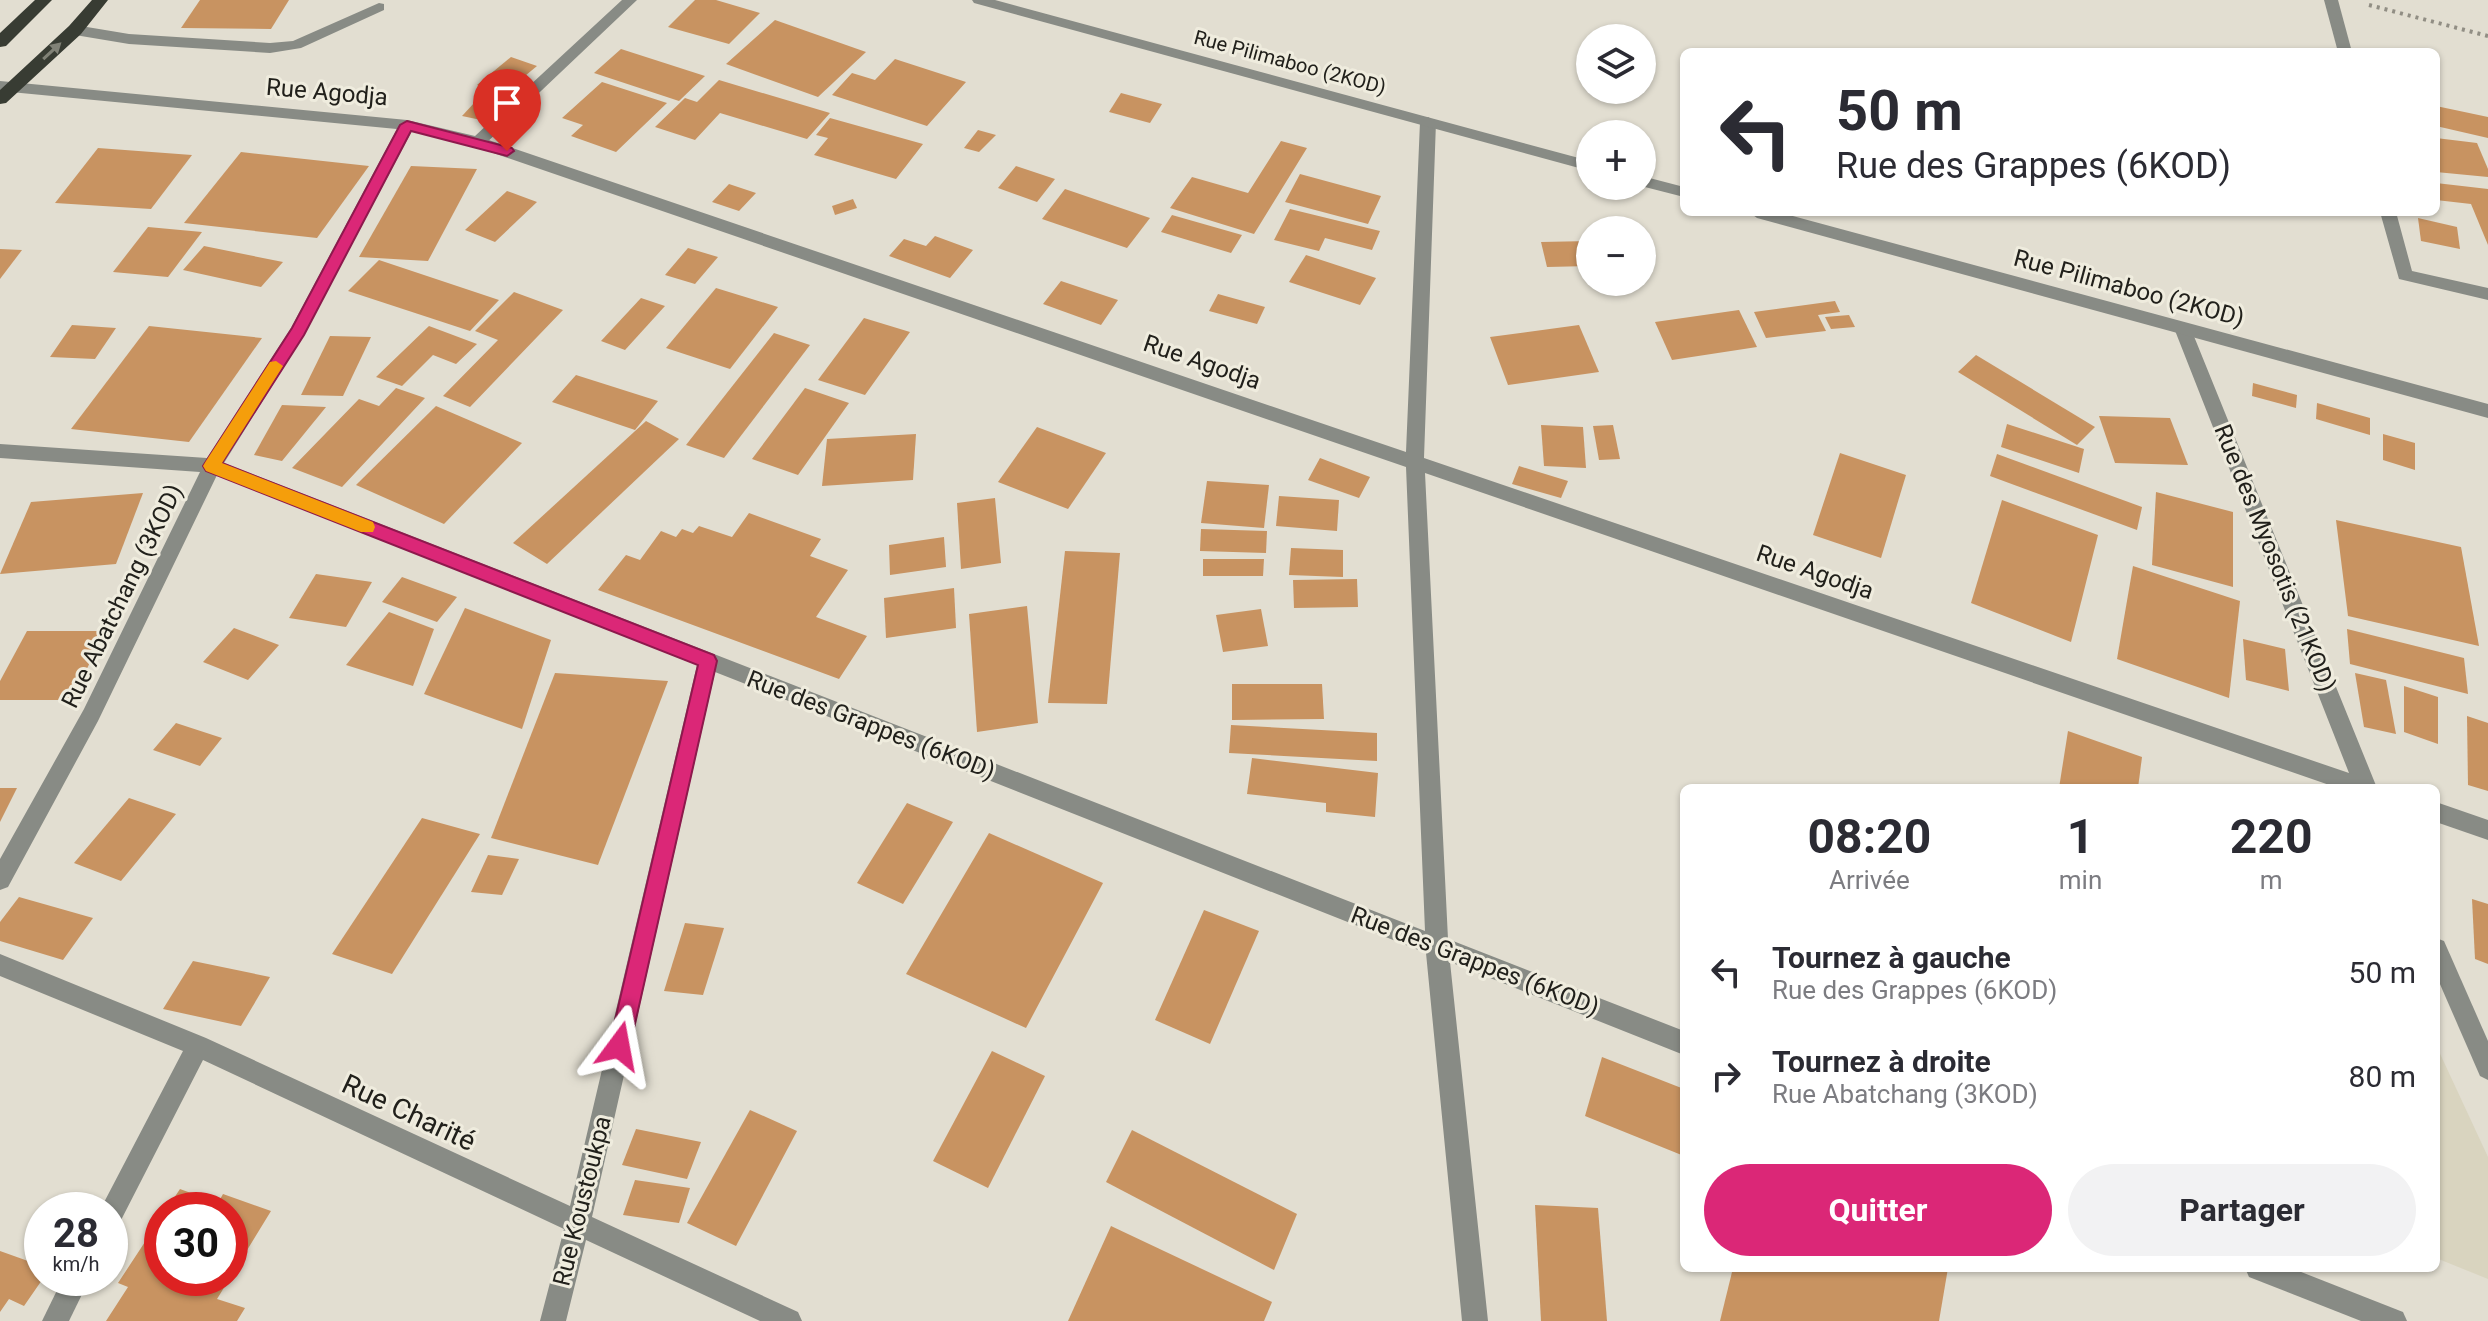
<!DOCTYPE html>
<html lang="fr">
<head>
<meta charset="utf-8">
<style>
	:root { --surface:#fff; --page:#f2f2f3; --text:#2b2b33; --muted:#7c7c81; --accent:#db2777 }
	body { margin:0; font-family:Roboto,sans-serif; background:var(--page); color:var(--text); height:100vh; display:flex; flex-direction:column; font-size:30px; white-space:nowrap }
	* { box-sizing:border-box; margin:0 }
	p { font-size:26px; color:var(--muted) }
	.icon { flex:none; width:44px; height:44px; fill:none; stroke:currentColor; stroke-width:2; stroke-linecap:round; stroke-linejoin:round }
	.map { position:relative; flex:1; overflow:hidden }
	.side { position:absolute; left:1680px; top:784px; width:760px; height:488px; display:flex; flex-direction:column; background:var(--surface); border-radius:12px; box-shadow:0 2px 6px #0004 }
	.side>* { flex:none }
	.banner { position:absolute; left:1680px; top:48px; width:760px; height:168px; border-radius:12px; box-shadow:0 2px 6px #0004; background:#fff; color:var(--text); overflow:hidden }
	.tools { position:absolute; left:1576px; top:24px; display:grid; gap:16px }
	.tools a { display:grid; place-items:center; width:80px; height:80px; border-radius:50%; background:var(--surface); box-shadow:0 2px 6px #0004; font-size:40px }
	.speed { position:absolute; left:24px; top:1192px; display:flex; gap:16px; font-size:40px; font-weight:700; text-align:center }
	.speed>* { display:grid; place-content:center; width:104px; height:104px; border-radius:50%; background:var(--surface); box-shadow:0 2px 6px #0004; line-height:1 }
	.speed small { font-size:20px; font-weight:400 }
	.speed .limit { border:12px solid #d22; background:#fff; color:#111 }
	.pin { position:absolute; display:grid; place-items:center; width:68px; height:68px; color:#fff; margin:-82px -34px; border-radius:50% 50% 50% 0; rotate:-45deg; box-shadow:0 0 8px #0007 }
	.pin .icon { rotate:45deg }
	.me { position:absolute; width:88px; margin:-44px; rotate:13deg; stroke-linejoin:round; filter:drop-shadow(0 0 6px #0008) }
	.turn { display:flex; align-items:center; gap:28px; height:168px; padding:0 24px; font-size:36px }
	.turn .icon { width:104px; height:104px; stroke-width:2.5 }
	.turn b { display:block; font-size:56px; line-height:68px }
	.eta { display:flex; justify-content:space-evenly; align-items:center; height:136px; text-align:center }
	.eta b { font-size:48px; font-weight:700; line-height:56px }
	.primary-button { display:flex; gap:16px; margin-top:auto; padding:16px 24px }
	.primary-button a { flex:1; height:92px; border-radius:48px; background:var(--accent); color:#fff; font-size:32px; font-weight:700; line-height:92px; text-align:center }
	.primary-button a+a { background:var(--page); color:var(--text) }
	ul { padding:0; list-style:none }
	li { display:flex; align-items:center; gap:24px; height:104px; padding:0 24px }
	li div { flex:1 }
	li b { display:block; font-size:30px }
	li em { font-style:normal }
	.map>svg:first-child { display:block }
	.built { fill:#d9d4bf }
	.building { fill:#c89361 }
	.lines { fill:none; stroke-linecap:round; stroke-linejoin:round }
	.path { stroke:#918e84; stroke-width:4; stroke-dasharray:3 5; stroke-linecap:butt }
	.service { fill:#888b85; fill-rule:evenodd }
	.minor { fill:#888b85; fill-rule:evenodd }
	.tertiary { fill:#888b85; fill-rule:evenodd }
	.trunk { fill:#383c33; fill-rule:evenodd }
	.oneway { fill:#818277 }
	.route { fill:#db2777; stroke:#8e194d; stroke-width:2 }
	.slow { fill:#f59e0b }
	.labels { text-anchor:middle; stroke-width:6; stroke-linejoin:round; paint-order:stroke }
	.far-street-label { font-size:20px; fill:#21201b; stroke:#efecde }
	.street-label { font-size:24px; fill:#21201b; stroke:#efecde }
	.near-street-label { font-size:28px; fill:#21201b; stroke:#efecde }
</style>
</head>
<body>
<div class="map">
<svg width="2488" height="1321" viewBox="0 0 2488 1321">
	<rect width="100%" height="100%" fill="#e2ded1"/>
	<polygon class="built" points="2436,1045 2488,1157 2488,1279 2436,1258"/>
	<g class="building">
		<polygon points="200,0 289,0 271,29 181,28"/>
		<polygon points="695,0 716,0 760,13 729,44 668,27"/>
		<polygon points="775,20 866,52 818,97 726,64"/>
		<polygon points="621,49 705,76 679,101 594,73"/>
		<polygon points="511,57 537,66 502,95 477,85"/>
		<polygon points="895,59 966,82 927,126 832,95 852,73 875,80"/>
		<polygon points="719,80 830,113 807,139 720,113 695,140 655,127 685,98 697,102"/>
		<polygon points="602,82 667,103 616,152 571,136 583,125 562,118"/>
		<polygon points="1121,93 1162,104 1150,123 1109,112"/>
		<polygon points="475,102 494,106 481,120 462,116"/>
		<polygon points="2436,106 2488,117 2488,138 2436,126"/>
		<polygon points="830,118 923,144 896,179 814,155 828,138 816,135"/>
		<polygon points="978,130 996,135 979,152 964,148"/>
		<polygon points="2436,138 2477,143 2488,169 2488,177 2436,172"/>
		<polygon points="1281,141 1307,148 1254,234 1170,208 1192,177 1248,193"/>
		<polygon points="98,148 192,155 151,209 55,203"/>
		<polygon points="241,152 369,166 317,238 184,223"/>
		<polygon points="411,166 477,169 428,261 359,257"/>
		<polygon points="1016,166 1055,179 1037,202 998,188"/>
		<polygon points="1300,174 1381,196 1368,224 1285,202"/>
		<polygon points="2436,183 2488,189 2488,245 2471,204 2436,200"/>
		<polygon points="729,184 756,193 739,211 712,202"/>
		<polygon points="1065,189 1150,218 1127,248 1042,219"/>
		<polygon points="507,191 537,202 495,242 465,230"/>
		<polygon points="853,199 857,208 835,215 832,206"/>
		<polygon points="1290,209 1380,231 1372,250 1325,238 1319,251 1274,240"/>
		<polygon points="1172,215 1242,235 1231,253 1161,232"/>
		<polygon points="2418,218 2457,227 2460,249 2421,241"/>
		<polygon points="148,227 202,232 168,277 113,272"/>
		<polygon points="935,236 973,250 950,278 889,256 904,239 926,246"/>
		<polygon points="1590,241 1590,266 1547,267 1541,242"/>
		<polygon points="204,246 283,262 261,287 183,270"/>
		<polygon points="688,248 718,257 695,284 665,275"/>
		<polygon points="0,249 22,250 0,279"/>
		<polygon points="1306,255 1376,278 1360,305 1289,282"/>
		<polygon points="379,260 499,300 470,331 348,291"/>
		<polygon points="1061,281 1118,300 1101,325 1043,304"/>
		<polygon points="716,288 778,307 730,369 666,348"/>
		<polygon points="514,292 563,310 470,407 443,396 498,340 475,331"/>
		<polygon points="1218,294 1265,307 1257,324 1209,311"/>
		<polygon points="641,298 665,306 625,350 601,341"/>
		<polygon points="1835,301 1840,312 1818,315 1826,331 1766,338 1754,312"/>
		<polygon points="1739,310 1757,347 1672,360 1655,322"/>
		<polygon points="1849,315 1855,327 1831,329 1825,317"/>
		<polygon points="864,318 910,332 865,395 818,380"/>
		<polygon points="72,325 116,328 95,359 50,357"/>
		<polygon points="1579,325 1599,372 1508,385 1490,337"/>
		<polygon points="149,326 262,338 189,442 71,429"/>
		<polygon points="429,326 477,344 456,364 433,355 402,386 376,377"/>
		<polygon points="774,333 810,345 724,458 686,445"/>
		<polygon points="330,336 371,337 343,396 301,395"/>
		<polygon points="1976,355 2095,427 2077,445 1958,372"/>
		<polygon points="576,375 658,401 635,430 552,402"/>
		<polygon points="2253,383 2297,395 2296,408 2252,396"/>
		<polygon points="396,388 425,398 342,487 292,468 359,399 379,406"/>
		<polygon points="805,388 849,403 798,475 752,459"/>
		<polygon points="2317,403 2370,418 2370,435 2316,419"/>
		<polygon points="282,405 326,407 282,461 254,455"/>
		<polygon points="436,406 522,443 444,524 356,485"/>
		<polygon points="2099,416 2170,418 2188,465 2115,463"/>
		<polygon points="646,421 679,439 547,564 513,543"/>
		<polygon points="2007,424 2084,449 2079,473 2001,447"/>
		<polygon points="1541,425 1583,427 1586,468 1544,466"/>
		<polygon points="1613,425 1620,459 1599,460 1593,426"/>
		<polygon points="1037,427 1106,453 1068,509 998,482"/>
		<polygon points="916,434 913,480 822,486 827,439"/>
		<polygon points="2383,434 2415,443 2415,470 2383,460"/>
		<polygon points="1840,453 1906,475 1881,558 1813,535"/>
		<polygon points="1997,454 2142,507 2137,530 1990,476"/>
		<polygon points="1320,458 1370,477 1359,498 1308,480"/>
		<polygon points="1519,466 1568,481 1561,498 1512,484"/>
		<polygon points="1207,481 1269,485 1264,528 1201,523"/>
		<polygon points="2156,492 2233,512 2233,587 2152,565"/>
		<polygon points="143,493 116,564 0,574 31,502"/>
		<polygon points="1279,496 1339,500 1337,531 1276,526"/>
		<polygon points="995,498 1001,563 961,569 957,503"/>
		<polygon points="2002,500 2098,535 2071,642 1971,603"/>
		<polygon points="749,513 821,539 810,556 848,570 816,617 867,636 839,679 598,590 626,555 640,560 661,531 676,537 682,529 693,533 699,526 732,537"/>
		<polygon points="2336,520 2461,547 2479,646 2348,616"/>
		<polygon points="1201,529 1267,531 1266,553 1200,551"/>
		<polygon points="944,537 946,567 890,575 889,545"/>
		<polygon points="1291,548 1343,550 1343,577 1289,575"/>
		<polygon points="1065,551 1120,553 1107,704 1048,703"/>
		<polygon points="1203,559 1264,559 1263,576 1203,576"/>
		<polygon points="2133,566 2240,601 2229,698 2117,659"/>
		<polygon points="316,574 372,582 346,627 289,618"/>
		<polygon points="402,577 457,597 437,622 382,602"/>
		<polygon points="1357,579 1358,607 1294,608 1293,580"/>
		<polygon points="954,588 956,628 886,638 884,598"/>
		<polygon points="1027,606 1038,723 977,732 969,614"/>
		<polygon points="465,608 551,640 522,729 424,694"/>
		<polygon points="1261,609 1268,646 1223,652 1216,615"/>
		<polygon points="389,612 434,629 413,686 346,665"/>
		<polygon points="234,628 279,645 248,680 203,662"/>
		<polygon points="2347,629 2464,658 2468,694 2350,664"/>
		<polygon points="27,631 106,631 71,700 0,700 0,681"/>
		<polygon points="2243,639 2285,649 2289,691 2246,680"/>
		<polygon points="555,673 668,681 598,865 491,838"/>
		<polygon points="2355,673 2386,680 2396,734 2364,727"/>
		<polygon points="1232,684 1322,684 1324,719 1232,720"/>
		<polygon points="2404,686 2438,697 2438,744 2404,732"/>
		<polygon points="2467,716 2488,723 2488,791 2468,785"/>
		<polygon points="176,723 222,738 200,766 153,750"/>
		<polygon points="1231,725 1377,733 1377,761 1229,753"/>
		<polygon points="2068,731 2142,757 2138,788 2059,788"/>
		<polygon points="1252,758 1378,773 1375,817 1326,812 1326,803 1247,794"/>
		<polygon points="0,788 17,788 0,822"/>
		<polygon points="129,798 176,814 121,881 74,863"/>
		<polygon points="907,803 953,822 903,904 857,883"/>
		<polygon points="422,818 480,834 392,974 332,954"/>
		<polygon points="989,833 1103,883 1026,1028 906,974"/>
		<polygon points="488,855 519,859 502,895 471,892"/>
		<polygon points="19,897 93,918 63,960 0,941 0,922"/>
		<polygon points="2472,899 2488,904 2488,964 2475,959"/>
		<polygon points="1204,910 1259,931 1210,1044 1155,1020"/>
		<polygon points="685,923 724,928 703,995 664,991"/>
		<polygon points="193,961 270,977 241,1026 163,1009"/>
		<polygon points="992,1051 1045,1076 988,1188 933,1161"/>
		<polygon points="1602,1057 1684,1089 1684,1156 1585,1116"/>
		<polygon points="750,1110 797,1131 736,1246 687,1223"/>
		<polygon points="636,1129 701,1142 687,1179 622,1165"/>
		<polygon points="1132,1130 1297,1214 1274,1270 1106,1182"/>
		<polygon points="635,1180 690,1188 679,1223 623,1215"/>
		<polygon points="180,1189 218,1203 223,1194 271,1211 230,1278 230,1210 166,1210"/>
		<polygon points="1535,1205 1598,1208 1607,1321 1541,1321"/>
		<polygon points="162,1216 162,1278 230,1278 217,1299 245,1308 237,1321 106,1321 128,1287 118,1283"/>
		<polygon points="1111,1226 1272,1302 1264,1321 1068,1321"/>
		<polygon points="0,1251 42,1266 42,1280 24,1306 9,1299 0,1312"/>
		<polygon points="1733,1268 1948,1268 1939,1321 1720,1321"/>
	</g>
	<g class="lines">
		<polyline class="path" points="2369,5 2488,36"/>
		<polygon class="service" points="379,3 384,4 384,10 301,48 270,53 129,44 75,35 68,30 75,25 129,34 270,43 293,41"/>
		<g class="minor">
			<polygon points="2324,0 2338,0 2352,52 2338,52"/>
			<polygon points="1428,117 1436,122 1424,458 2349,773 2174,328 2177,324 2189,324 2377,788 2338,788 1425,473 1448,939 1684,1031 1684,1055 1450,962 1488,1321 1462,1321 1426,953 715,672 592,1217 798,1312 802,1321 760,1321 586,1240 566,1321 540,1321 564,1229 203,1060 119,1224 110,1227 110,1210 100,1210 183,1051 0,976 0,954 206,1038 570,1206 697,665 217,475 98,721 8,887 0,890 0,859 84,709 200,472 0,458 0,444 207,458 291,328 399,125 402,121 412,121 415,125 304,335 224,463 1425,931 1406,467 473,146 470,142 473,138 483,138 1406,452 1420,122"/>
			<polygon points="2380,212 2396,212 2412,271 2488,288 2488,300 2399,279"/>
			<polygon points="2436,802 2488,820 2488,840 2436,822"/>
			<polygon points="2436,938 2444,941 2488,1041 2488,1080 2480,1076 2436,975"/>
			<polygon points="2245,1268 2291,1268 2403,1312 2407,1321 2361,1321 2249,1277"/>
			<polygon points="63,1278 90,1278 69,1321 42,1321"/>
		</g>
		<g class="tertiary">
			<polygon points="622,0 637,0 483,146 478,147 407,130 0,91 0,81 407,120 475,136"/>
			<polygon points="972,0 995,0 1590,161 1590,171 974,3"/>
			<polygon points="1642,176 1684,187 1684,197 1641,186"/>
			<polygon points="1749,212 1778,212 2488,404 2488,418 1757,218"/>
		</g>
		<g class="trunk">
			<polygon points="35,0 52,0 6,46 0,47 0,33"/>
			<polygon points="92,0 108,0 81,34 6,103 0,104 0,90 69,26"/>
		</g>
	</g>
	<defs><path id="oneway-solid" d="M-6-.8H1V-3.2L6.5 0L1 3.2V.8H-6Z" transform="scale(2)"/></defs>
	<use class="oneway" href="#oneway-solid" transform="translate(52 51) rotate(-43)"/>
	<polygon class="route" points="407,121 512,148 514,151 507,156 411,131 304,335 222,463 714,655 717,661 630,1046 627,1054 619,1057 612,1054 609,1046 698,665 206,471 203,466 292,328 400,125"/>
	<polygon class="slow" points="276,361 283,366 222,463 373,522 375,527 373,532 361,532 206,471 203,466 206,461 270,362"/>
	<g class="labels">
		<g class="far-street-label">
			<text transform="translate(1290 62) rotate(15)" y="7">Rue Pilimaboo (2KOD)</text>
		</g>
		<g class="street-label">
			<text transform="translate(327 92) rotate(5)" y="8">Rue Agodja</text>
			<text transform="translate(2129 288) rotate(15)" y="8">Rue Pilimaboo (2KOD)</text>
			<text transform="translate(1202 362) rotate(19)" y="8">Rue Agodja</text>
			<text transform="translate(2275 558) rotate(68)" y="8">Rue des Myosotis (21KOD)</text>
			<text transform="translate(1815 572) rotate(19)" y="8">Rue Agodja</text>
			<text transform="translate(122 596) rotate(-64)" y="8">Rue Abatchang (3KOD)</text>
			<text transform="translate(871 725) rotate(21)" y="8">Rue des Grappes (6KOD)</text>
			<text transform="translate(1475 961) rotate(21)" y="8">Rue des Grappes (6KOD)</text>
			<text transform="translate(582 1201) rotate(-76)" y="8">Rue Koustoukpa</text>
		</g>
		<g class="near-street-label">
			<text transform="translate(409 1112) rotate(25)" y="10">Rue Charité</text>
		</g>
	</g>
</svg>
<div class="tools">
<a><svg class="icon" aria-label="layers" viewBox="0 0 24 24"><path d="M12 4l9 5-9 5-9-5zM3 14l9 5 9-5"/></svg></a>
<a>+</a>
<a>−</a>
</div>
<div class="speed"><div>28<small>km/h</small></div><div class="limit">30</div></div>
<div class="pin" style="left:507px;top:151px;background:#d93025"><svg class="icon" aria-label="arrive" viewBox="0 0 24 24"><path d="M6 21V4h12l-3 4 3 4H6"/></svg></div>
<svg class="me" style="left:619px;top:1046px" viewBox="-20 -20 40 40"><path d="M0-17L14 15 0 8-14 15z" fill="#db2777" stroke="#fff" stroke-width="4"/></svg>
<div class="banner">
<div class="turn"><svg class="icon" aria-label="left" viewBox="0 0 24 24"><path d="M17 20v-9H6M10 6l-5 5 5 5"/></svg><div><b>50 m</b>Rue des Grappes (6KOD)</div></div>
</div>
<section class="side">
<div class="eta">
<div><b>08:20</b><p>Arrivée</p></div>
<div><b>1</b><p>min</p></div>
<div><b>220</b><p>m</p></div>
</div>
<ul>
<li><svg class="icon" aria-label="left" viewBox="0 0 24 24"><path d="M17 20v-9H6M10 6l-5 5 5 5"/></svg><div><b>Tournez à gauche</b><p>Rue des Grappes (6KOD)</p></div><em>50 m</em></li>
<li><svg class="icon" aria-label="right" viewBox="0 0 24 24"><path d="M7 20v-9h11M14 6l5 5-5 5"/></svg><div><b>Tournez à droite</b><p>Rue Abatchang (3KOD)</p></div><em>80 m</em></li>
</ul>
<div class="primary-button"><a>Quitter</a><a>Partager</a></div>
</section>
</div>
</body>
</html>
